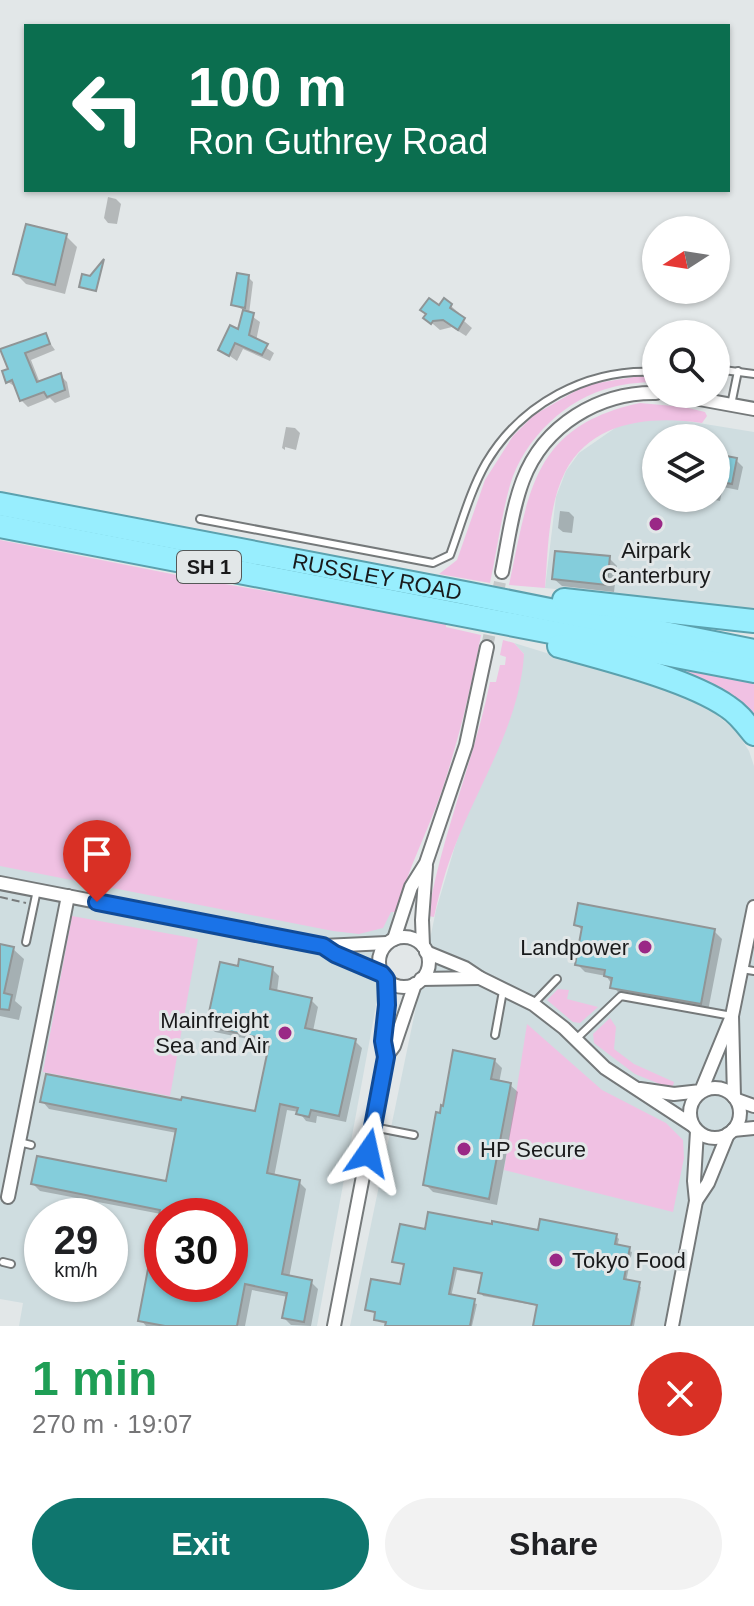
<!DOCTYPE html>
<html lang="en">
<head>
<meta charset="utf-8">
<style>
	:root { --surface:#fff; --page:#f2f2f2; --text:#202124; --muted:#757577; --accent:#0f766e }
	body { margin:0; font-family:Helvetica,sans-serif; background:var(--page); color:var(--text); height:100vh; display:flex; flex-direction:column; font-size:30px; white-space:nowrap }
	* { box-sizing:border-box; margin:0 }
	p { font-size:26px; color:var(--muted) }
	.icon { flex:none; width:44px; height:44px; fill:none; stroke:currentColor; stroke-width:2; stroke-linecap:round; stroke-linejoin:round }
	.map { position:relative; height:1326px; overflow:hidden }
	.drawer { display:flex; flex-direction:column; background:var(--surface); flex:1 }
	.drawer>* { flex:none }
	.banner { position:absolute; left:24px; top:24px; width:706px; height:168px; border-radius:0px; box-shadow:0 2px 6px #0004; background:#0b6e4f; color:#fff; overflow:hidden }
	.needle { width:52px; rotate:258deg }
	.fabs { position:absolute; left:642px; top:216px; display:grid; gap:16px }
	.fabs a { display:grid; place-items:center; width:88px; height:88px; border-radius:50%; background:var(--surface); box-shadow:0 2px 6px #0004; font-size:40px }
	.speed { position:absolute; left:24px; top:1198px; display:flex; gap:16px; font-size:40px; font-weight:700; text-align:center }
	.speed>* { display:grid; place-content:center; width:104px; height:104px; border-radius:50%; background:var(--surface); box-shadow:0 2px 6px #0004; line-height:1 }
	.speed small { font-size:20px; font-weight:400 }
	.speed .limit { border:12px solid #d22; background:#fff; color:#111 }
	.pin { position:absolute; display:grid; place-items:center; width:68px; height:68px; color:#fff; margin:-82px -34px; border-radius:50% 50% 50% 0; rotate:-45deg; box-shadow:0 0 8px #0007 }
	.pin .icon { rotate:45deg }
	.me { position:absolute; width:88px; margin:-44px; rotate:11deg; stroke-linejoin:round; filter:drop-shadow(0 0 6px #0008) }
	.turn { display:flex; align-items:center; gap:28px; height:168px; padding:0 32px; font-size:36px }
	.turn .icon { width:104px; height:104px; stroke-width:2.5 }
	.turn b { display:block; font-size:56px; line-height:68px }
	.round { display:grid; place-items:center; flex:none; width:84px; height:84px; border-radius:42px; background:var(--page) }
	.summary { display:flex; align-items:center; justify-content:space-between; height:136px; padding:0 32px }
	h1 { font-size:48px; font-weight:800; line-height:60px; color:#1e9e55 }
	.action { display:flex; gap:16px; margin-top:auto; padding:16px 32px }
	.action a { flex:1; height:92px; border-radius:48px; background:var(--accent); color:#fff; font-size:32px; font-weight:800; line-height:92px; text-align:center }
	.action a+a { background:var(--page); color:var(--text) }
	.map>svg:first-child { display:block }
	.built { fill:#cfdde0; fill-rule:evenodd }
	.green { fill:#f0c1e3 }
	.shadow { fill:#0003; fill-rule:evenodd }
	.building { fill:#84cddb; stroke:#909596; stroke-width:2 }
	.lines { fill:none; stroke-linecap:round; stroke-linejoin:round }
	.minor-tunnel { stroke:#c4c8c9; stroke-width:12; stroke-dasharray:12 6; stroke-linecap:butt }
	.service-casing { stroke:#75797a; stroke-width:10 }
	.minor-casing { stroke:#75797a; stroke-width:16 }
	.trunk-casing { stroke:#5ba1ae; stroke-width:26 }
	.path { stroke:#787b7c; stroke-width:2; stroke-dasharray:8 4; stroke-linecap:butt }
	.service { stroke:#fff; stroke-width:6 }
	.minor { stroke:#fff; stroke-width:12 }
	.trunk { stroke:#98eefe; stroke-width:22 }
	.route-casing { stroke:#114b97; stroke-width:20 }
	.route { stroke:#1a73e8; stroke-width:14 }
	.poi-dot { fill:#9a2886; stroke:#e2e7e8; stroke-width:3 }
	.labels { text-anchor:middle; stroke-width:6; stroke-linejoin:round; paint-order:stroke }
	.shield { fill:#e2e7e8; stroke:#555858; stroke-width:2 }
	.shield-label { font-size:20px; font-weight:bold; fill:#191a1b }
	.poi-label { font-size:22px; fill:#191a1b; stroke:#e2e7e8; text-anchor:end }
	.street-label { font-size:22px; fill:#191a1b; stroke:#e2e7e8 }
</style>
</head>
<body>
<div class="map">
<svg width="754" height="1326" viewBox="0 0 754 1326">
	<rect width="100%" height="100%" fill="#e2e7e8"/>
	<g class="built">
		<path d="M668 418 754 432V609L545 588 556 497 566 471 579 453 618 426 643 419ZM656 438H716V498H656Z"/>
		<path d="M0 549 445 631 317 1326H19L23 1303 0 1299ZM42 1216H110V1284H42ZM162 1216H230V1284H162Z"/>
		<polygon points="514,643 677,693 705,705 737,732 749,751 754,766 754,1326 350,1326 436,910 455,846 524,654"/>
	</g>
	<g class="green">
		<path d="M640 376 656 377V381C642 383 627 383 613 387 566 398 524 439 510 485 501 517 497 551 490 583L439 574 457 560 485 480 513 436 534 415 586 385Z"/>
		<path d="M640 403 684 407 705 412 707 416 702 423C652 416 592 420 565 472 548 506 548 551 545 588L509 585C529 492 532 426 640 403Z"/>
		<path d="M0 540 197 579 446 623V627L481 635C471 688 459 739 442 790 428 832 407 869 397 912H391L383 928 359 934 333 931 0 866Z"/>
		<path d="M503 640 514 643 524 654C520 723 479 783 455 846 446 868 439 894 434 917L428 916C441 836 474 761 490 682H496L500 665H505L506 657 500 655Z"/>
		<polygon points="647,662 754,683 754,724"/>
		<polygon points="72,916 198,939 170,1096 43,1072"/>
		<polygon points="558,989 569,990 567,999 598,1007 580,1023 573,1022 547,1000"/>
		<polygon points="610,1018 616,1027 614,1049 634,1064 674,1082 672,1089 635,1074 594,1043 593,1034"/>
		<polygon points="527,1024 602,1090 666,1123 683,1140 684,1158 673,1212 504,1170"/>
	</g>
	<g class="shadow">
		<polygon points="108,197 116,199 121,204 117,224 108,223 104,218"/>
		<polygon points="66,236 77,247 65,294 26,284 16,274"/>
		<polygon points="248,277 253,282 249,314 260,322 256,341 274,353 270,361 243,349 237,361 220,349 239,332 245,311 233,304"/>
		<polygon points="451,306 459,313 457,315 472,328 466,336 452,327 440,330 426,318 440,308"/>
		<polygon points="45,336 55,350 31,360 40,383 60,375 67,382 70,397 55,403 50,398 28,407 21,400 17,388 8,382 10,370 3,350"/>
		<polygon points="286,427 295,428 300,433 296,450 285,447 285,450 282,448"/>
		<polygon points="716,452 736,460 743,467 738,490 723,487 720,501 705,498 716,498"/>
		<polygon points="560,511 569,512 574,517 572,533 563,532 558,528"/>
		<polygon points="609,558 617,566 614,592 562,586 554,579"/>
		<polygon points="576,924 714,931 722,939 708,1011 620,995 606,976 585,972 577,964 583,931"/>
		<polygon points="0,946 13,949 24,959 15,1001 22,1007 19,1020 0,1016"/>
		<path d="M272 969 279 976 277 992 311 1000 318 1007 313 1031 355 1041 362 1048 346 1122 317 1116 316 1123 306 1121 299 1112 287 1110 274 1177 299 1182 306 1189 289 1278 311 1282 318 1289 311 1326 291 1325 284 1318 288 1297 252 1290 245 1326H146L141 1320 161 1214 40 1191 33 1184 167 1183 177 1133 49 1109 42 1101 183 1102 257 1113 271 1044 215 1032 208 1025ZM162 1216H230V1284H162Z"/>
		<polygon points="494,1060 502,1068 499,1083 510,1085 518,1092 497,1205 433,1192 425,1184 441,1115"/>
		<polygon points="39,1224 42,1224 42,1266 32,1256"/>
		<polygon points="427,1231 616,1236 619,1239 617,1247 632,1252 626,1282 641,1287 634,1326 535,1326 539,1306 483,1296 481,1293 484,1275 457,1270 451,1297 477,1304 472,1326 387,1326 387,1324 379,1322 376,1319 377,1314 367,1310 402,1287 406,1266 394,1261"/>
	</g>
	<g class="building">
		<polygon points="26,224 67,234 55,285 13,274"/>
		<polygon points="104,259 96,291 79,287 82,274 90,276"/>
		<polygon points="237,273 249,275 245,308 231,305"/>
		<polygon points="429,298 439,305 444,298 452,304 450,308 465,318 458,330 443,320 433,321 431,324 423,318 426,314 420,310"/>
		<polygon points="243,310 254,313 249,335 268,344 262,355 235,343 229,356 218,350 230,325 238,329"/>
		<polygon points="46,333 50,344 25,353 37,382 61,373 65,390 47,397 44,392 20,401 12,380 6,383 2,371 8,369 0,349"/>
		<polygon points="716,454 737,458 732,484 716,481"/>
		<polygon points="555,551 610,556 607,585 552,579"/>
		<polygon points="578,903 715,929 701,1004 610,988 612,978 604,976 605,970 575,965 582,927 574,925"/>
		<polygon points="0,944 14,947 4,993 12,995 9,1010 0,1009"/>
		<polygon points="239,959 273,967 270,989 312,998 305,1028 356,1039 339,1116 311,1110 309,1117 296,1114 298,1108 280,1104 267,1173 300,1180 282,1274 312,1280 304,1322 282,1318 287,1293 245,1284 237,1326 165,1326 138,1321 157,1222 162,1223 162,1284 230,1284 230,1216 159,1216 160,1210 31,1184 37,1156 166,1181 176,1129 40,1102 46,1074 181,1100 182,1097 255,1111 270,1040 206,1026 220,962 238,966"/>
		<polygon points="453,1050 495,1059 491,1079 511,1083 489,1199 423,1185 436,1112 440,1113 441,1105 443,1106"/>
		<polygon points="428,1212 492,1224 492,1221 538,1230 540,1219 617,1234 615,1244 630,1247 624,1279 640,1282 631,1326 533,1326 537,1305 478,1293 482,1273 454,1268 449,1294 475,1299 470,1326 385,1326 386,1322 374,1320 375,1312 365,1310 371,1279 400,1284 404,1264 392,1262 400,1224 425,1229"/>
	</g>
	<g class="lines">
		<polyline class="minor-tunnel" points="487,647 502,572"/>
		<defs>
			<g id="service">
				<polyline points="716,369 754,374"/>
				<polyline points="731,405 738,371"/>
				<path d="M200 519 433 563 450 555C461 525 470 491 486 463 521 404 587 368 656 372"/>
				<polyline points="26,942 37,890"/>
				<polyline points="742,969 754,971"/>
				<polyline points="533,1004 557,979"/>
				<polyline points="495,1035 503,991"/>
				<polyline points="575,1040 621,996 732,1016"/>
				<polyline points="373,1127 414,1135"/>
				<polyline points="19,1142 31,1145"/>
				<polyline points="3,1262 11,1264"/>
			</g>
			<g id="minor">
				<polyline points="672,394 754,409"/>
				<path d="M502 572C508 542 512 509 523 480 544 425 599 392 656 393"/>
				<polyline points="0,883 323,946 387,943"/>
				<circle cx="404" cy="962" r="25"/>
				<polyline points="394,939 411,887 426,863 466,745 487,647"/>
				<polyline points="323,946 335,954 382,974"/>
				<polyline points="423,946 422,920 426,866"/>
				<polyline points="426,952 465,968 480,978 533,1004 564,1028 605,1068 692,1125"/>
				<polyline points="421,979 480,978"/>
				<polyline points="732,1016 734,1097"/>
				<polyline points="386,1057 394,1046 415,984"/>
				<circle cx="715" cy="1113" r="25"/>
				<polyline points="640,1089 674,1094 701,1091 732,1016 754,907"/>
				<polyline points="737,1100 754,1106"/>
				<polyline points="733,1130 754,1128"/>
				<polyline points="8,1197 68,896"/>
				<polyline points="696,1201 708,1183 728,1134"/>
				<path d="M334 1326 386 1057C381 1032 387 1005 386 979"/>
				<polyline points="672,1326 696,1201 694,1181 697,1131"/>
			</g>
			<g id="trunk">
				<path id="s1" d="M0 504 470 594 754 651"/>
				<polyline points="0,526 754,671"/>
				<polyline points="564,600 754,621"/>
				<path d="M559 646C606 659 690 680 728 707 739 714 746 724 754 734"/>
			</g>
		</defs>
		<use href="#service" class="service-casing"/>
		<use href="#minor" class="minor-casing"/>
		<use href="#trunk" class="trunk-casing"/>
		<polyline class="path" points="0,897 26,903"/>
		<use href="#service" class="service"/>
		<use href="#minor" class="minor"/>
		<use href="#trunk" class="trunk"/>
	</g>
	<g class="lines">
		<defs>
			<polyline id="route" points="97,902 323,946 335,954 382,974 386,979 387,1005 383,1041 386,1057 368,1153"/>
		</defs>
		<use href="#route" class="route-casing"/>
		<use href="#route" class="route"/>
	</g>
	<g class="poi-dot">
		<circle cx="656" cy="524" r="8"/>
		<circle cx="645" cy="947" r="8"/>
		<circle cx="285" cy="1033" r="8"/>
		<circle cx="464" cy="1149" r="8"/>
		<circle cx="556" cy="1260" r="8"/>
	</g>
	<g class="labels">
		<rect class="shield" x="177" y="551" width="64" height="32" rx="6"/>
		<g class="shield-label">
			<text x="209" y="574">SH 1</text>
		</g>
		<g class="poi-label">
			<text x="656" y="558" text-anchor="middle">Airpark<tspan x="656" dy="25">Canterbury</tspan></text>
			<text x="629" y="955">Landpower</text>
			<text x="269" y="1028">Mainfreight<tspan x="269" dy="25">Sea and Air</tspan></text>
			<text x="480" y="1157" text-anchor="start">HP Secure</text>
			<text x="572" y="1268" text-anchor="start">Tokyo Food</text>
		</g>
		<g class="street-label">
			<text dy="8" stroke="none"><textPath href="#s1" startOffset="384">RUSSLEY ROAD</textPath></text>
		</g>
	</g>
</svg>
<div class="fabs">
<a><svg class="needle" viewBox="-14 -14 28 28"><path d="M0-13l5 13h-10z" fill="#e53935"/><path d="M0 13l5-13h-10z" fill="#757577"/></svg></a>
<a><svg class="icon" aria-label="search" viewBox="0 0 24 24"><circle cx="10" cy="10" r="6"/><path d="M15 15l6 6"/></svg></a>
<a><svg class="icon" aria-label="layers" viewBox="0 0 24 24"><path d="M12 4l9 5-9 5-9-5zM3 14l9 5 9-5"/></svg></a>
</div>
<div class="speed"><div>29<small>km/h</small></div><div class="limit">30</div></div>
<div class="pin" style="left:97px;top:902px;background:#d93025"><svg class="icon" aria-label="arrive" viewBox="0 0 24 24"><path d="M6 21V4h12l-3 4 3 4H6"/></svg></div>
<svg class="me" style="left:368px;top:1153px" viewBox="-20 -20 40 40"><path d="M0-17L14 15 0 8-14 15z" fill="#1a73e8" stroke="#fff" stroke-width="4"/></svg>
<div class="banner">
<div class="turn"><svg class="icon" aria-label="left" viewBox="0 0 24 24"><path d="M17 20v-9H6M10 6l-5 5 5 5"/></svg><div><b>100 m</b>Ron Guthrey Road</div></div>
</div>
</div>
<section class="drawer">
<div class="summary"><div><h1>1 min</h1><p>270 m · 19:07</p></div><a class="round" style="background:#d93025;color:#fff"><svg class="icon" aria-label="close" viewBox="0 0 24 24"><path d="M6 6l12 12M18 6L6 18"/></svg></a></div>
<div class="action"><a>Exit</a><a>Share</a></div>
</section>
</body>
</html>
